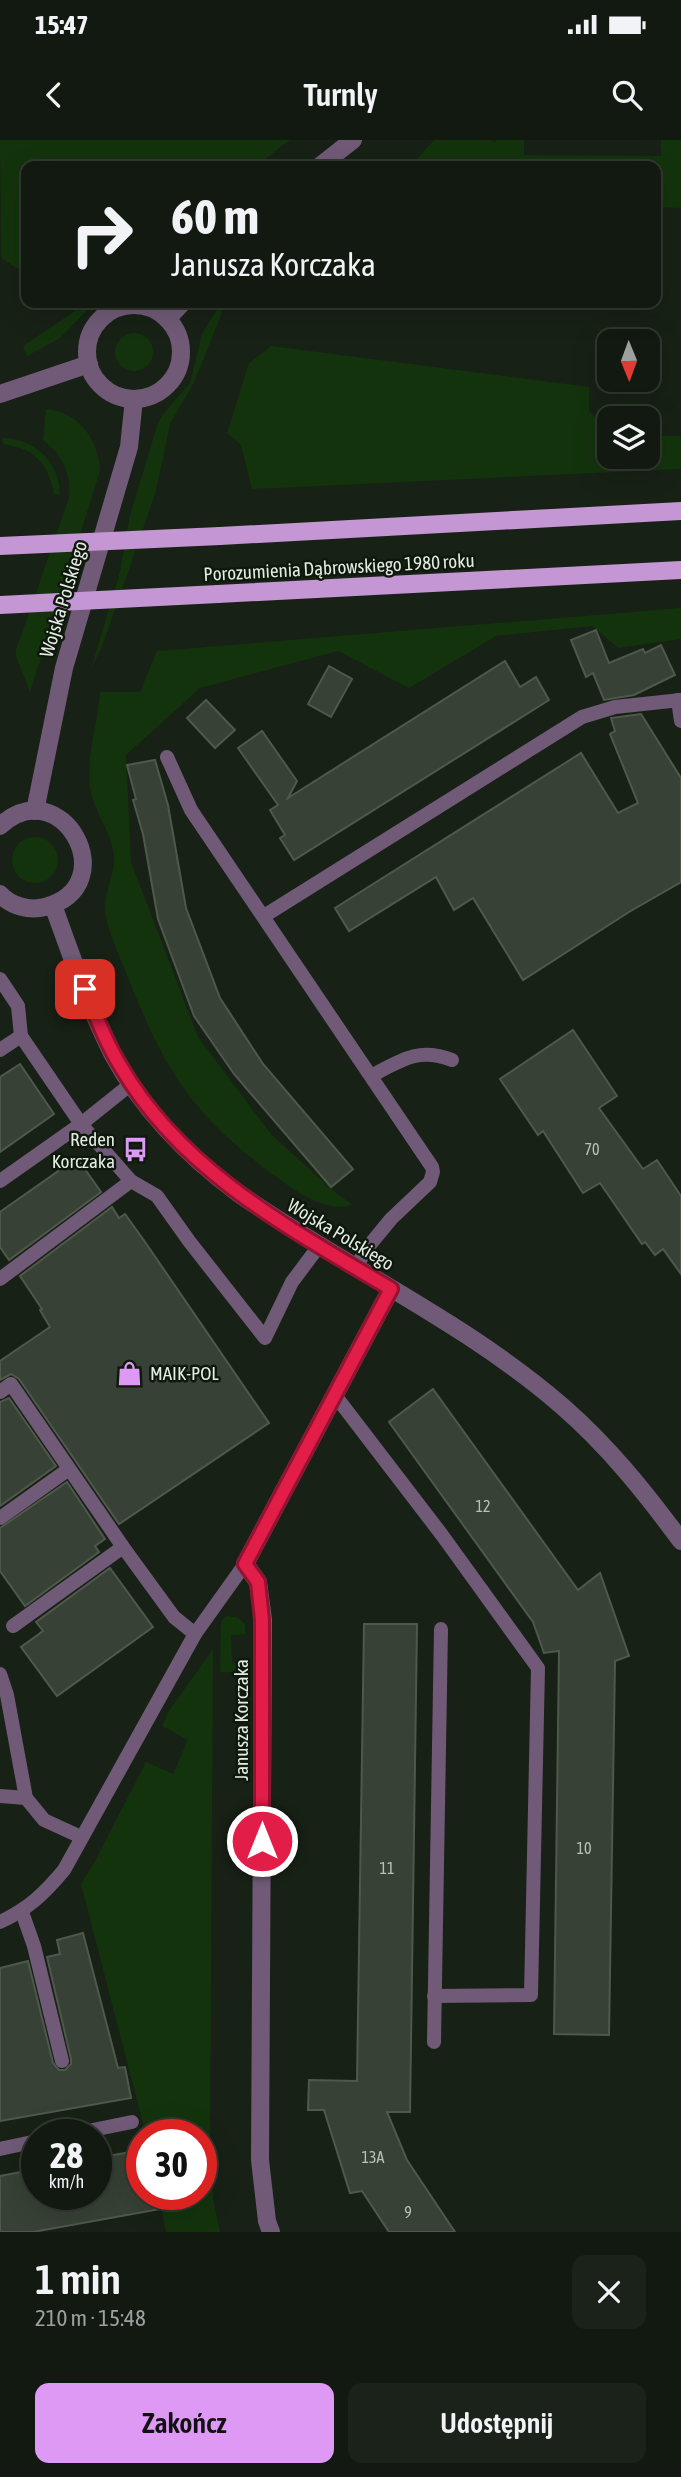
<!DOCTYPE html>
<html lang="pl">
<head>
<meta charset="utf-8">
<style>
	:root { --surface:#121910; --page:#1b2219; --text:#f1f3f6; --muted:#9ca09f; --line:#313830; --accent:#dd99f3 }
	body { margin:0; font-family:"Asap Condensed",sans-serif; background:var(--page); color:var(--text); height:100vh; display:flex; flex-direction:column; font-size:26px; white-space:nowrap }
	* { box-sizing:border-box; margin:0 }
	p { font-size:23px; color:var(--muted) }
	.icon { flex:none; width:38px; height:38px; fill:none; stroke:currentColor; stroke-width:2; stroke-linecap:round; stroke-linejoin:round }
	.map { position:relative; height:2092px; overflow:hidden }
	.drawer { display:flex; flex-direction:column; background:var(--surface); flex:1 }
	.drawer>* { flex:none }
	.hud { position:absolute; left:21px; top:21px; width:640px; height:147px; border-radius:14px; box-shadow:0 7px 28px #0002,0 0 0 2px var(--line); background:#121910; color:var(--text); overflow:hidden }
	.needle { width:46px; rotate:179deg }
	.buttons { position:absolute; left:597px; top:189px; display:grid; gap:14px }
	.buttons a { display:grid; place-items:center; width:63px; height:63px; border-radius:14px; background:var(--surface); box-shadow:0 7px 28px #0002,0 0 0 2px var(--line); font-size:35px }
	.speed { position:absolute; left:21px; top:1979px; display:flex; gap:14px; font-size:35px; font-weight:700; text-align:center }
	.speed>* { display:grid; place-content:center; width:91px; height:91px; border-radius:50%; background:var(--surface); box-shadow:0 7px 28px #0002,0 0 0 2px var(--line); line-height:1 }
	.speed small { font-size:18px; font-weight:400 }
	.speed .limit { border:10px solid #d22; background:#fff; color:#111 }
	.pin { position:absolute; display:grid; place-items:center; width:60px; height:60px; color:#fff; margin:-30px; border-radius:14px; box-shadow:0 4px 10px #0006 }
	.me { position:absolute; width:77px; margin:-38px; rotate:0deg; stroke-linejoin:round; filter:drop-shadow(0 0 5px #0008) }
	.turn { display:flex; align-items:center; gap:24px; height:147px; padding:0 35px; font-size:32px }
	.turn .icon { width:91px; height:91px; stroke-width:2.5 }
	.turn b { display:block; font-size:49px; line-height:60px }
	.round { display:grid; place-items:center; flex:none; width:74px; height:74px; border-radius:14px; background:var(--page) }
	.headline { display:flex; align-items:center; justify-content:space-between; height:119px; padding:0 35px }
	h1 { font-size:42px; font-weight:600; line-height:52px }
	.action { display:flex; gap:14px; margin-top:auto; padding:14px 35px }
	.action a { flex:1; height:80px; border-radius:14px; background:var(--accent); color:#111; font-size:28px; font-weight:600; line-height:80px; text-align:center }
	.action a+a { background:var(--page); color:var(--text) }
	.status { display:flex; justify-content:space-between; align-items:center; height:49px; padding:0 35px; background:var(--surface); direction:ltr }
	.status svg { height:19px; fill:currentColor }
	header { display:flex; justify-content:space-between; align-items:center; height:91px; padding:0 35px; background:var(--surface); font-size:32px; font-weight:600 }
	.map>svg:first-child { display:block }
	.green { fill:#13330d }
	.building { fill:#374135; stroke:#4e594c; stroke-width:2 }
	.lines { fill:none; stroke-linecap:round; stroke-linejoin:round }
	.service { stroke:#705a77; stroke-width:14 }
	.minor { stroke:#705a77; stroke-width:18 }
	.tertiary { stroke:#705a77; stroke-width:18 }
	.primary { stroke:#c496d3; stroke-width:18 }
	.primary-bridge { stroke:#c496d3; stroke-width:18 }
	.route-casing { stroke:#92132f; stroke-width:18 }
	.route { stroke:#e11d48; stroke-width:12 }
	.labels { text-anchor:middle; stroke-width:5; stroke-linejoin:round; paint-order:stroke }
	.number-label { font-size:16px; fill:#b9c0b8 }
	.street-label { font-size:19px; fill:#e4ebe3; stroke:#0f180d }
	.poi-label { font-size:19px; fill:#e4ebe3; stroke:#0f180d; text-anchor:end }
</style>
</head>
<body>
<div class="status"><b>15:47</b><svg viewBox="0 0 49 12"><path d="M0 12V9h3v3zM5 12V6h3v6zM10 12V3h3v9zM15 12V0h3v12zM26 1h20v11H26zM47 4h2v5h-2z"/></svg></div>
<header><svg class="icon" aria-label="back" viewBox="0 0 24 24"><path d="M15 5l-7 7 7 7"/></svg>Turnly<svg class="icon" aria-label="search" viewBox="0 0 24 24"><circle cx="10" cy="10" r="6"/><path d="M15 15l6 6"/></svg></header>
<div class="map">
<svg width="681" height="2092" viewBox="0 0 681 2092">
	<rect width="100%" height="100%" fill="#182116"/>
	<g class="green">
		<polygon points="0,0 290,0 256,26 26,26 26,134 1,118"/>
		<polygon points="434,0 491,0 495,3 497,0 524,0 524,15 661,16 661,0 681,0 681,68 656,67 656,26 411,26"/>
		<polygon points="87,163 94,163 60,198 27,216 23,206"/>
		<polygon points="218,168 222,173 194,242 170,284 156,351 103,504 91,529 120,432 130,375 158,283 163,274 190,243 202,194"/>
		<circle cx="134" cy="212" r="19"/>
		<polygon points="271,206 589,247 589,271 609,289 609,317 648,317 648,295 681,296 681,329 252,349 241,305 227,293 249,223"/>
		<path d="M46 269C78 271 99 300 100 331L30 552 16 516V510L69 358C72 335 62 314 43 300Z"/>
		<path d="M2 298C35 298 59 322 60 354H54C48 322 35 309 3 304Z"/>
		<path d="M681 468V499L618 508 592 486 496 496 409 548 338 511 200 548 126 615 131 722 198 897 270 993 331 1049 353 1065C323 1074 290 1047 267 1030 188 970 163 926 127 835 119 814 107 791 105 769 104 752 115 735 114 717 112 691 93 672 90 647 86 616 98 583 100 552H140L157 511Z"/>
		<circle cx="35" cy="720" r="23"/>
		<polygon points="226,1476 237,1477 245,1484 245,1494 231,1495 232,1523 244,1523 246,1532 220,1532 221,1481"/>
		<polygon points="213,1509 210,2002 213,2059 220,2092 166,2092 159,2055 201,2054 201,1995 146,1995 81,1744 94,1723 146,1622 173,1634 188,1600 162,1586 169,1571"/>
	</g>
	<g class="building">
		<polygon points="596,490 609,523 643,509 645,513 661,505 675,535 634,555 604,560 593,533 586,537 571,500"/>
		<polygon points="505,521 520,547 536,537 549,560 294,720 280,698 285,695 270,670 278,665 238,608 262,591 297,641 288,658"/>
		<polygon points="329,526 352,539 331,577 308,564"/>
		<polygon points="206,560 235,590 215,608 187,578"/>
		<polygon points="641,574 681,638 681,742 629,772 523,840 473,758 454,770 436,737 349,791 335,768 581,613 618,673 638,663 610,594 615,591 611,578"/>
		<polygon points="155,620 168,665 186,768 220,858 263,924 353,1029 331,1047 234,934 194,876 158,779 143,694 133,660 136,659 127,625"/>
		<polygon points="573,890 617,956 599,968 643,1029 657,1020 681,1056 681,1134 663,1109 655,1115 645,1102 642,1104 600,1043 583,1053 543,991 538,995 500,939"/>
		<polygon points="20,924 54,974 0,1012 0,937"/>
		<polygon points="77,1018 101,1052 9,1120 0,1107 0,1072"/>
		<polygon points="112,1067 119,1078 125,1074 143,1099 269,1283 119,1384 19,1239 11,1234 0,1240 0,1221 50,1187 40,1170 42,1169 20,1136"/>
		<polygon points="433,1249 578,1450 600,1433 629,1516 615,1521 609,1895 554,1894 559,1511 544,1513 533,1482 389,1282"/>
		<polygon points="9,1258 56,1326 0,1366 0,1262"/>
		<polygon points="67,1342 105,1399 95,1406 99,1412 25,1466 0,1431 0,1388"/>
		<polygon points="110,1428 153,1487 57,1556 21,1507 43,1491 36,1482"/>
		<polygon points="364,1484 417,1484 410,1972 387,1972 407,2020 455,2092 389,2092 362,2051 350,2053 324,1970 308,1970 309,1940 357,1941"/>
		<polygon points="83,1793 118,1928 125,1927 131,1958 0,1981 0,1828 28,1821 53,1923 59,1930 65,1930 71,1924 71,1919 47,1817 60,1814 57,1800"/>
		<polygon points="142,2010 142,2054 165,2054 166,2068 33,2092 0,2092 0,2036 37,2029 37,2054 96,2054 96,2018"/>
	</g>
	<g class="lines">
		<g class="service">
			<polyline points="678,560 681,581"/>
			<polyline points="167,617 191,670 432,1027 433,1032 430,1042 391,1079 368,1107 355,1128"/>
			<polyline points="264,776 582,577 615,567 681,560"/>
			<polyline points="0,839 18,866 21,896 81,984 131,1041 157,1056 189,1101 265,1198 292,1142 319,1106"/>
			<polyline points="0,910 21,896"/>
			<path d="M371 936C401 920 419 907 452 920"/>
			<polyline points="0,1041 81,984 131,944"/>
			<polyline points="0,1139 131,1041"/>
			<polyline points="0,1252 11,1244 123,1407 174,1477 195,1494"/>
			<polyline points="334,1254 442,1395 538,1528 531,1855 434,1856"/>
			<polyline points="0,1378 69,1329"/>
			<polyline points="13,1486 123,1407"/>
			<polyline points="0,1534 7,1555 26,1658 44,1680 81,1697"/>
			<polyline points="0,1656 26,1658"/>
			<polyline points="22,1772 34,1806 62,1921"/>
			<path d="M0 1782C28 1769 44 1754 64 1730L195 1494 245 1424"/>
			<polyline points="434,1902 441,1489"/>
			<polyline points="68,1995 132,1982"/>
			<polyline points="0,2009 37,2001"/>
		</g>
		<g class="minor">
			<polyline points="35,671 64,528 129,307 134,259"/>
			<path d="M0 686C61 629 126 746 45 767 29 771 11 766 0 754"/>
			<path d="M53 765C71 815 89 867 113 915 143 970 188 1016 238 1053 344 1127 464 1181 562 1266 608 1306 645 1352 681 1401"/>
			<polyline points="271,2092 267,2081 260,2020 263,1480 258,1442 245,1424 391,1149"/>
		</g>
		<g class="tertiary">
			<polyline points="320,26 353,0"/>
			<circle cx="134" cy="212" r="47"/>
			<polyline points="167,179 182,163"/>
			<polyline points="0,254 89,224"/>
		</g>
		<g class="primary">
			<polyline points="220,396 681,371"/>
			<polyline points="218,454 681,430"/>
		</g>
		<g class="primary-bridge">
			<polyline points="0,406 220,396"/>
			<polyline points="0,465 218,454"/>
		</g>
	</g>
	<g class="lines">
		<defs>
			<path id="route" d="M85 849C96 876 106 903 121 927 182 1032 291 1089 391 1149L245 1424 258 1442 262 1480V1701"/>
		</defs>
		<use href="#route" class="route-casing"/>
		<use href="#route" class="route"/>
	</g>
	<defs>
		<symbol id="bus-bare" viewBox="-9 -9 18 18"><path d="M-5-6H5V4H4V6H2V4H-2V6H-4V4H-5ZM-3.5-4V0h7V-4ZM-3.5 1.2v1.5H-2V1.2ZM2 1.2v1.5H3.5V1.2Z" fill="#dd99f3" stroke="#0f180d" stroke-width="2.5" paint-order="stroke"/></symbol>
		<symbol id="shop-bare" viewBox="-9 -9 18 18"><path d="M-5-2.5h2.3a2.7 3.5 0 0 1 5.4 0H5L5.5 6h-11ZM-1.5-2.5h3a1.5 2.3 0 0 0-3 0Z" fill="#dd99f3" stroke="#0f180d" stroke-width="2.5" paint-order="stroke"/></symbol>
	</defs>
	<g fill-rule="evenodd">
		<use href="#bus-bare" x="118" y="992" width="35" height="35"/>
		<use href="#shop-bare" x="112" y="1216" width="35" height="35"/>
	</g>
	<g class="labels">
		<g class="number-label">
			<text x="592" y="1015">70</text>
			<text x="483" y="1372">12</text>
			<text x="584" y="1714">10</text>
			<text x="387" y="1734">11</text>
			<text x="373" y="2023">13A</text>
			<text x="408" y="2078">9</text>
		</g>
		<g class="street-label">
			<text transform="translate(339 427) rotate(-3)" y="7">Porozumienia Dąbrowskiego 1980 roku</text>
			<text transform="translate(63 459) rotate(-73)" y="7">Wojska Polskiego</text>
			<text transform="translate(341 1094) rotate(31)" y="7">Wojska Polskiego</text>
			<text transform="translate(241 1580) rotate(-90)" y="7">Janusza Korczaka</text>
		</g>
		<g class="poi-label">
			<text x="115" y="1006">Reden<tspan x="115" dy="22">Korczaka</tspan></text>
			<text x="150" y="1240" text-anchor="start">MAIK-POL</text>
		</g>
	</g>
</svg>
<div class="buttons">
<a><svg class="needle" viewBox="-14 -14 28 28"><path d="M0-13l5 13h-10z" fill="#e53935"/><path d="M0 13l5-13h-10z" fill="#9ca09f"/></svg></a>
<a><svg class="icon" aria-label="layers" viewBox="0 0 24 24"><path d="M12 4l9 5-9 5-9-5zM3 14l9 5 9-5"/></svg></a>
</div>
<div class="speed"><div>28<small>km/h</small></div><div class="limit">30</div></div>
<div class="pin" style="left:85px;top:849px;background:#d93025"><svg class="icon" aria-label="arrive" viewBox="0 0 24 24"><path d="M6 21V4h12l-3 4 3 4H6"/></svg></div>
<svg class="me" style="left:262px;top:1701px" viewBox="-20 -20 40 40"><circle r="17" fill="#e11d48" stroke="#fff" stroke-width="3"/><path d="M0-11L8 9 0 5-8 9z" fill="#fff"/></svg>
<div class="hud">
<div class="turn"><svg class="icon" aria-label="right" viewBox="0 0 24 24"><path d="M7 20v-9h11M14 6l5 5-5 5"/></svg><div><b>60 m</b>Janusza Korczaka</div></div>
</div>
</div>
<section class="drawer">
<div class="headline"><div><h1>1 min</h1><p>210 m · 15:48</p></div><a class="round"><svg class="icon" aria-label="close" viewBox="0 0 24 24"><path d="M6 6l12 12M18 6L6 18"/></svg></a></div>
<div class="action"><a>Zakończ</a><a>Udostępnij</a></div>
</section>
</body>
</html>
